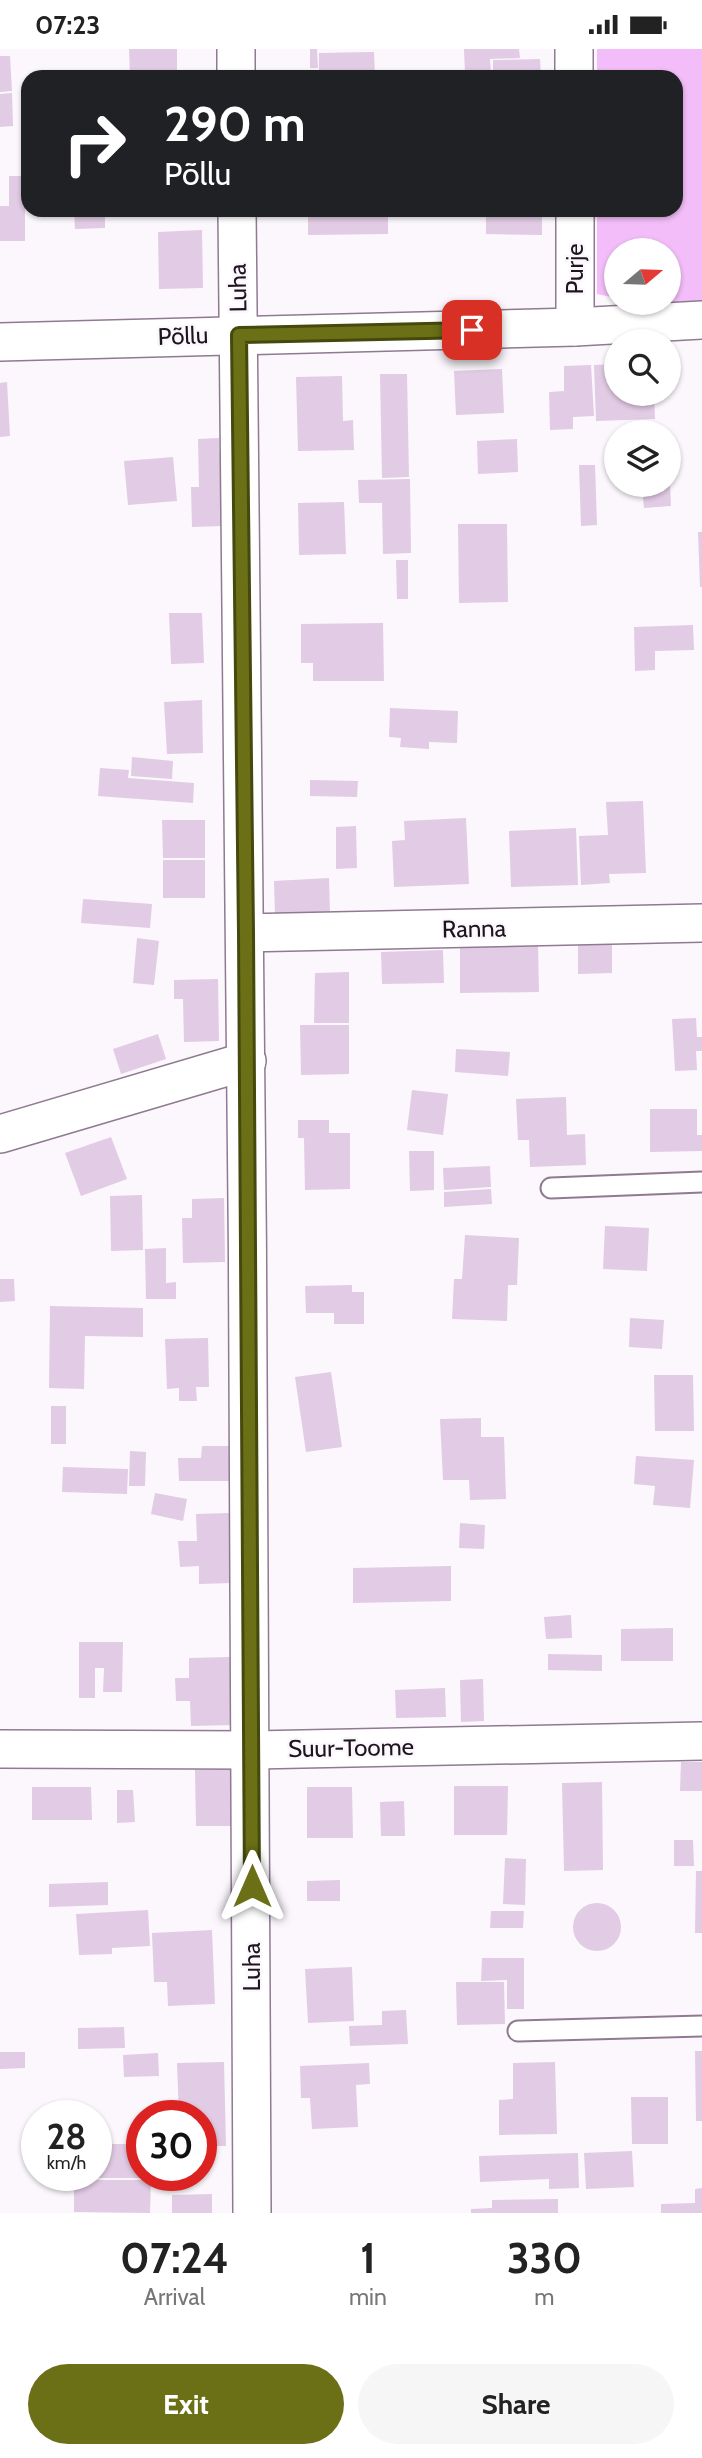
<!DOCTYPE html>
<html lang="en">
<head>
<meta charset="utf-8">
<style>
	:root { --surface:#fff; --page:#f6f6f6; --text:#222; --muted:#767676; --accent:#6b7016 }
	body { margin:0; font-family:Cabin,sans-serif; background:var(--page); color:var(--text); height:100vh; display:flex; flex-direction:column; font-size:26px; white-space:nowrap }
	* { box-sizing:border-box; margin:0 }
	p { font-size:23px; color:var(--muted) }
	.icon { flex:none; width:38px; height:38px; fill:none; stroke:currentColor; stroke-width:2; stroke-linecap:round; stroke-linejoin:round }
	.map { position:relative; height:2164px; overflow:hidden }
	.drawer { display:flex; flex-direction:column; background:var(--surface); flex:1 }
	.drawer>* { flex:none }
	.guide { position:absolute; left:21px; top:21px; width:662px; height:147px; border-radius:21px; box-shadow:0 2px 5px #0004; background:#202124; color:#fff; overflow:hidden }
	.needle { width:46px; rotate:71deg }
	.controls { position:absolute; left:604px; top:189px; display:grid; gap:14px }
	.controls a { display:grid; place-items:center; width:77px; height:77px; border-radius:50%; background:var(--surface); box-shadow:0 2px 5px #0004; font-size:35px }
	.speed { position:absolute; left:21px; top:2051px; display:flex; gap:14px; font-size:35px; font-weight:700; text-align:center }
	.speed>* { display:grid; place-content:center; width:91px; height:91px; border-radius:50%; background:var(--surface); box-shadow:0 2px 5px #0004; line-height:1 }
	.speed small { font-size:18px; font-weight:400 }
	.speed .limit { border:10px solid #d22; background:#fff; color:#111 }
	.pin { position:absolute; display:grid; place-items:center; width:60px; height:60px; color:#fff; margin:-30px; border-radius:14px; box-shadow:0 4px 10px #0006 }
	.me { position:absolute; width:77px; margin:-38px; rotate:0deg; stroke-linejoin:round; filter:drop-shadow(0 0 5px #0008) }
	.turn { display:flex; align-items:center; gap:24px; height:147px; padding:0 28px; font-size:32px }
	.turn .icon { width:91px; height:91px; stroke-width:2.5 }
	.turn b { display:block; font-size:49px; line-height:60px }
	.eta { display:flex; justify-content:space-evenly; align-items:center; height:119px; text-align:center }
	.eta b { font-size:42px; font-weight:800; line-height:49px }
	.button { display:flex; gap:14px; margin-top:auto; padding:14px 28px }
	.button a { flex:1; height:80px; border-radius:42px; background:var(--accent); color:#fff; font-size:28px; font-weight:800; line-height:80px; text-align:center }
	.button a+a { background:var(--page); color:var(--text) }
	.status { display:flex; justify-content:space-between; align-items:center; height:49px; padding:0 35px; background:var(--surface); direction:ltr }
	.status svg { height:19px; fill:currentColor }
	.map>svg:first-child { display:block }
	.green { fill:#f2bdf8 }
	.building { fill:#e2cbe4 }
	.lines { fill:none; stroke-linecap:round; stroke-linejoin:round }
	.lane-casing { stroke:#8f7a91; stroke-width:23 }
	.street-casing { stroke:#8f7a91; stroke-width:40 }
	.lane { stroke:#fff; stroke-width:19 }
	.street { stroke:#fff; stroke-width:37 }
	.route-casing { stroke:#46490e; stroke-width:18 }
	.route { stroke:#6b7016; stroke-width:12 }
	.labels { text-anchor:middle; stroke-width:5; stroke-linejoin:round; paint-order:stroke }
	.street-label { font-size:24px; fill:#1d151d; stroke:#fbf7fc }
</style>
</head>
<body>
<div class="status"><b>07:23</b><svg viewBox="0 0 49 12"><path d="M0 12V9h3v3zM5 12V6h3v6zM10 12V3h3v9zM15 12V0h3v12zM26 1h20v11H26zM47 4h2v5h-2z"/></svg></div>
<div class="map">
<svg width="702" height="2164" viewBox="0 0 702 2164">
	<rect width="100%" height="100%" fill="#fbf7fc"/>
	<polygon class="green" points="597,0 702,0 702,257 664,259 638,254 668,254 668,201 616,201 616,249 597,245 597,161 676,161 676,28 597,28"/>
	<g class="building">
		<polygon points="129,0 177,0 177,28 130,28"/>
		<polygon points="310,0 317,0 318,19 310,19"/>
		<polygon points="464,0 519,0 520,9 490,10 491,24 465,25"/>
		<polygon points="374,3 375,28 319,28 319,4"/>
		<polygon points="0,7 10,7 12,42 0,43"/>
		<polygon points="540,10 541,28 493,28 493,11"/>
		<polygon points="12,44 13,77 0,78 0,45"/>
		<polygon points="9,127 25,127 25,192 0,192 0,157 9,157"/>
		<polygon points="74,161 105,161 105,179 75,180"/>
		<polygon points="308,161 388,161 388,185 308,186"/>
		<polygon points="486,161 542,161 542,186 486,185"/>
		<polygon points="202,181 203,239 159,240 158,183"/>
		<polygon points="616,315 616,345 654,345 655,370 596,372 594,316"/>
		<polygon points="591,316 594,367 573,368 573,380 550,381 549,343 564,342 564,317"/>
		<polygon points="502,320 504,364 456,366 454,322"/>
		<polygon points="380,325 407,325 409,428 382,429"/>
		<polygon points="342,327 343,372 353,371 354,401 298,402 296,328"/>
		<polygon points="7,333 10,387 0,388 0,334"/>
		<polygon points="219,389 223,477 192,478 191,438 199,438 198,390"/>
		<polygon points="517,390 518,423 478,425 477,392"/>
		<polygon points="173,408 177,452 128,456 124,412"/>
		<polygon points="579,416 595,416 597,476 581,477"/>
		<polygon points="410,430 411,504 383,505 382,454 359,454 358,431"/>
		<polygon points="670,436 671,457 644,459 642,438"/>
		<polygon points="344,453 346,505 299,506 298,454"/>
		<polygon points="458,475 507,475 508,553 459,554"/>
		<polygon points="698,483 702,483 702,538 700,538"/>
		<polygon points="396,511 408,511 408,550 397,550"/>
		<polygon points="169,564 202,564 204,614 171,615"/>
		<polygon points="383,574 384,632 313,632 313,614 301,614 301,575"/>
		<polygon points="693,576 694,601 655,602 655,621 635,622 634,578"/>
		<polygon points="202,651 203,704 167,705 164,653"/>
		<polygon points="390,659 458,662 457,694 429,693 429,700 400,698 401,689 389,688"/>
		<polygon points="132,708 173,712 172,730 131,727"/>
		<polygon points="100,719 129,721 128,729 194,734 193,754 98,747"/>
		<polygon points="310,731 358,732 357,748 310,747"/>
		<polygon points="643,752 646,824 609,825 610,834 581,836 579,787 608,786 606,753"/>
		<polygon points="466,769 469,835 394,838 392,792 405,791 404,772"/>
		<polygon points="162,771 205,771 205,809 163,809"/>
		<polygon points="356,777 357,819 336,820 336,778"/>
		<polygon points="576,779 578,836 511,838 509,782"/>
		<rect x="163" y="811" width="42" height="38"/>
		<polygon points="329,829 330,865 275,867 274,832"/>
		<polygon points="83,850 152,855 150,879 81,874"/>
		<polygon points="137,889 159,892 154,936 133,934"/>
		<polygon points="612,895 612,924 578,925 578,896"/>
		<polygon points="538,897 539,943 460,944 460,898"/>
		<polygon points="443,901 444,934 382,935 381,903"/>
		<polygon points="349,923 349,974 314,974 315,924"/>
		<polygon points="218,930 219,992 184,993 183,950 174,950 174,931"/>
		<polygon points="696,969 697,988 702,988 702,1002 696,1002 697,1021 675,1022 672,970"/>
		<polygon points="300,976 349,976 349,1025 301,1026"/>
		<polygon points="158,985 166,1010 121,1025 113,1000"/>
		<polygon points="456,1000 510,1003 508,1027 455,1023"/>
		<polygon points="412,1041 448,1045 443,1086 407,1081"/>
		<polygon points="566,1048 567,1086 585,1085 586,1116 530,1118 529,1091 518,1091 516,1050"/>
		<polygon points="650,1060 697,1060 697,1086 702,1086 702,1102 650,1103"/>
		<polygon points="298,1071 329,1071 329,1084 350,1084 350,1140 305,1141 304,1089 298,1089"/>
		<polygon points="111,1088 127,1130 81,1147 65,1104"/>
		<polygon points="409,1102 434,1102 434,1141 410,1142"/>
		<polygon points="490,1117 491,1138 444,1141 443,1119"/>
		<polygon points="491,1140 492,1155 444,1158 444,1143"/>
		<polygon points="142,1146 143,1201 111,1202 110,1147"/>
		<polygon points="224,1149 225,1213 183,1214 182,1169 192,1169 192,1150"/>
		<polygon points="605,1177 649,1179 647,1222 603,1220"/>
		<polygon points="465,1186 519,1189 517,1236 508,1236 507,1272 452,1270 454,1230 462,1230"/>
		<polygon points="166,1199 166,1234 176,1233 176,1250 146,1250 145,1200"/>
		<polygon points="0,1230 14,1230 15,1252 0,1253"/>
		<polygon points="352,1236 352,1243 364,1243 364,1275 334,1275 334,1264 306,1264 305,1237"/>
		<polygon points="50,1257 143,1259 143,1288 85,1287 84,1340 49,1339"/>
		<polygon points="630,1269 664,1271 662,1300 629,1298"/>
		<polygon points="208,1289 209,1338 196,1338 197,1352 179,1352 179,1339 167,1340 165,1290"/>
		<polygon points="331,1323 342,1398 306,1403 295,1328"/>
		<polygon points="654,1326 693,1326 694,1382 655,1382"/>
		<rect x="51" y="1357" width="15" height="38"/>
		<polygon points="481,1369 481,1388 504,1388 506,1450 470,1451 469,1431 443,1431 440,1370"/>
		<polygon points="202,1397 231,1397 231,1432 179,1432 178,1409 201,1409"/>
		<polygon points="130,1402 146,1403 145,1437 129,1437"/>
		<polygon points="636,1407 694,1411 690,1459 653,1456 655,1437 634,1435"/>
		<polygon points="63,1418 128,1420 127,1445 62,1443"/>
		<polygon points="155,1444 187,1450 183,1472 151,1465"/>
		<polygon points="230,1464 232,1534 199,1535 199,1517 180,1518 178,1492 197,1492 196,1465"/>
		<polygon points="460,1474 485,1476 484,1500 459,1499"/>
		<polygon points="451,1517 451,1552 353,1554 353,1519"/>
		<polygon points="571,1566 572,1589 546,1590 544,1568"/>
		<polygon points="673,1579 673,1612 621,1612 621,1580"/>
		<polygon points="79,1593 123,1593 122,1643 103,1643 104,1619 95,1619 95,1649 79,1649"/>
		<polygon points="548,1605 602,1606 602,1622 548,1621"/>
		<polygon points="231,1608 232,1676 191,1677 190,1652 176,1652 175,1629 189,1629 189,1609"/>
		<polygon points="483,1630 484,1672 461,1673 460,1631"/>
		<polygon points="445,1639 446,1668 396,1669 395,1641"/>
		<polygon points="681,1713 702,1713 702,1742 680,1742"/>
		<polygon points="231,1720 232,1777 196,1777 195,1721"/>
		<polygon points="602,1733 603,1821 564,1822 562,1734"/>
		<polygon points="454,1737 508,1737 507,1786 454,1786"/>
		<polygon points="32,1738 91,1738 92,1771 32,1771"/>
		<polygon points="307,1738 352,1738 353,1789 307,1789"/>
		<polygon points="117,1741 133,1741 135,1773 117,1774"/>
		<polygon points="404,1752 405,1787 381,1787 380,1753"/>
		<polygon points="674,1791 693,1791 694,1817 674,1817"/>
		<polygon points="505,1809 526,1810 525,1856 503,1855"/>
		<polygon points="696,1822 702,1822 702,1884 695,1884"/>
		<polygon points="340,1831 340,1852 307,1852 307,1832"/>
		<polygon points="108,1833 108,1856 49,1858 49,1835"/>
		<circle cx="597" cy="1878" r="24"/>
		<polygon points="148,1861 150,1897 112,1899 112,1905 79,1906 76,1865"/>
		<polygon points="491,1862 524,1862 523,1879 490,1879"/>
		<polygon points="212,1881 215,1955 168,1957 167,1933 154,1933 152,1884"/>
		<polygon points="482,1909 524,1909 524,1960 507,1960 507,1931 481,1932"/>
		<polygon points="352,1918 354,1972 308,1974 305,1920"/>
		<polygon points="456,1933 504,1933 505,1975 457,1976"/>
		<polygon points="406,1961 408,1995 350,1997 349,1977 382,1976 382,1962"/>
		<polygon points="124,1978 125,1999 78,2000 78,1979"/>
		<polygon points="695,2002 702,2002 702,2072 696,2072"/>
		<polygon points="0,2003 25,2003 25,2019 0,2020"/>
		<polygon points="158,2004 159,2027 124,2028 123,2006"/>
		<polygon points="224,2013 226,2097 201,2097 201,2067 179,2067 177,2014"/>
		<polygon points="555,2013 557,2085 499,2086 499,2051 513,2050 513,2014"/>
		<polygon points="369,2014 370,2035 356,2036 358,2078 312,2080 310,2049 301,2049 300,2017"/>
		<polygon points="631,2048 668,2048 668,2095 632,2095"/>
		<polygon points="96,2095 142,2095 142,2126 151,2126 151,2129 96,2129"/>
		<polygon points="632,2102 634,2138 586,2140 584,2104"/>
		<polygon points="578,2104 579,2139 549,2140 549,2130 480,2133 479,2107"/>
		<polygon points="74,2131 151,2131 150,2164 74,2163"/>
		<polygon points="702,2139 702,2164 661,2164 661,2155 695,2154 695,2140"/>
		<polygon points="212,2145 212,2164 172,2164 172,2146"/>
		<polygon points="558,2150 558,2164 471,2164 471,2160 492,2159 492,2151"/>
	</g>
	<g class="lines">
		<defs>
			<g id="lane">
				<polyline points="551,1139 702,1133"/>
				<polyline points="518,1982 702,1977"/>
			</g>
			<g id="street">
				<polyline points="236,0 236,28"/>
				<polyline points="574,0 574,28"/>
				<path d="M237 161C244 829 252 1496 252 2164"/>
				<polyline points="575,161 575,278"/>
				<polyline points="0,293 575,278 702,271"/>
				<polyline points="246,884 702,874"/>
				<polyline points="0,1085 247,1012"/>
				<polyline points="0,1700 252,1701 702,1692"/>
			</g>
		</defs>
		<use href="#lane" class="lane-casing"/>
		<use href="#street" class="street-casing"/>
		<use href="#lane" class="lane"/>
		<use href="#street" class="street"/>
	</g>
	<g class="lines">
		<defs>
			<polyline id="route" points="252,1837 246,884 239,286 472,281"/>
		</defs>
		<use href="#route" class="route-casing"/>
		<use href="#route" class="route"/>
	</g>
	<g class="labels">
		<g class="street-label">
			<text transform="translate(575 220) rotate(-90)" y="8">Purje</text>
			<text transform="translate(238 239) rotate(-91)" y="8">Luha</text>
			<text transform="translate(183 287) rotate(-2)" y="8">Põllu</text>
			<text transform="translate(474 880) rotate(-1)" y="8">Ranna</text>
			<text transform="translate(351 1699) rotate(-1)" y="8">Suur-Toome</text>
			<text transform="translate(252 1918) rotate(-90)" y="8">Luha</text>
		</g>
	</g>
</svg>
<div class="controls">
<a><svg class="needle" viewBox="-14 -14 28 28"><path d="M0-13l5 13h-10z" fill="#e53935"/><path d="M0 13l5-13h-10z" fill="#767676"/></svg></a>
<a><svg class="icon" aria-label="search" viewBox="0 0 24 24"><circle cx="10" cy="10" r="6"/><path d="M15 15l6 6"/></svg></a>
<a><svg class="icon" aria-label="layers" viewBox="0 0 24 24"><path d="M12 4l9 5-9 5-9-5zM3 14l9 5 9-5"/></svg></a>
</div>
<div class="speed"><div>28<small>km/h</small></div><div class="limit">30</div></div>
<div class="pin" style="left:472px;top:281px;background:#d93025"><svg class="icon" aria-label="arrive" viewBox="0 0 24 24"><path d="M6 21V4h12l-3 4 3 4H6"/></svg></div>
<svg class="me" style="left:252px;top:1837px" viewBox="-20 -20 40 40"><path d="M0-17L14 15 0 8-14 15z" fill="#6b7016" stroke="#fff" stroke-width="4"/></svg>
<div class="guide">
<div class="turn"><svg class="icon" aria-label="right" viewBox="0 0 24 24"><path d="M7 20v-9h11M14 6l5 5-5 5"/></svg><div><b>290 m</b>Põllu</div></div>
</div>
</div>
<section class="drawer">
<div class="eta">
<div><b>07:24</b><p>Arrival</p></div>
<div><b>1</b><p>min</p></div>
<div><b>330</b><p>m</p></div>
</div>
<div class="button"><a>Exit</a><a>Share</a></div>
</section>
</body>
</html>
